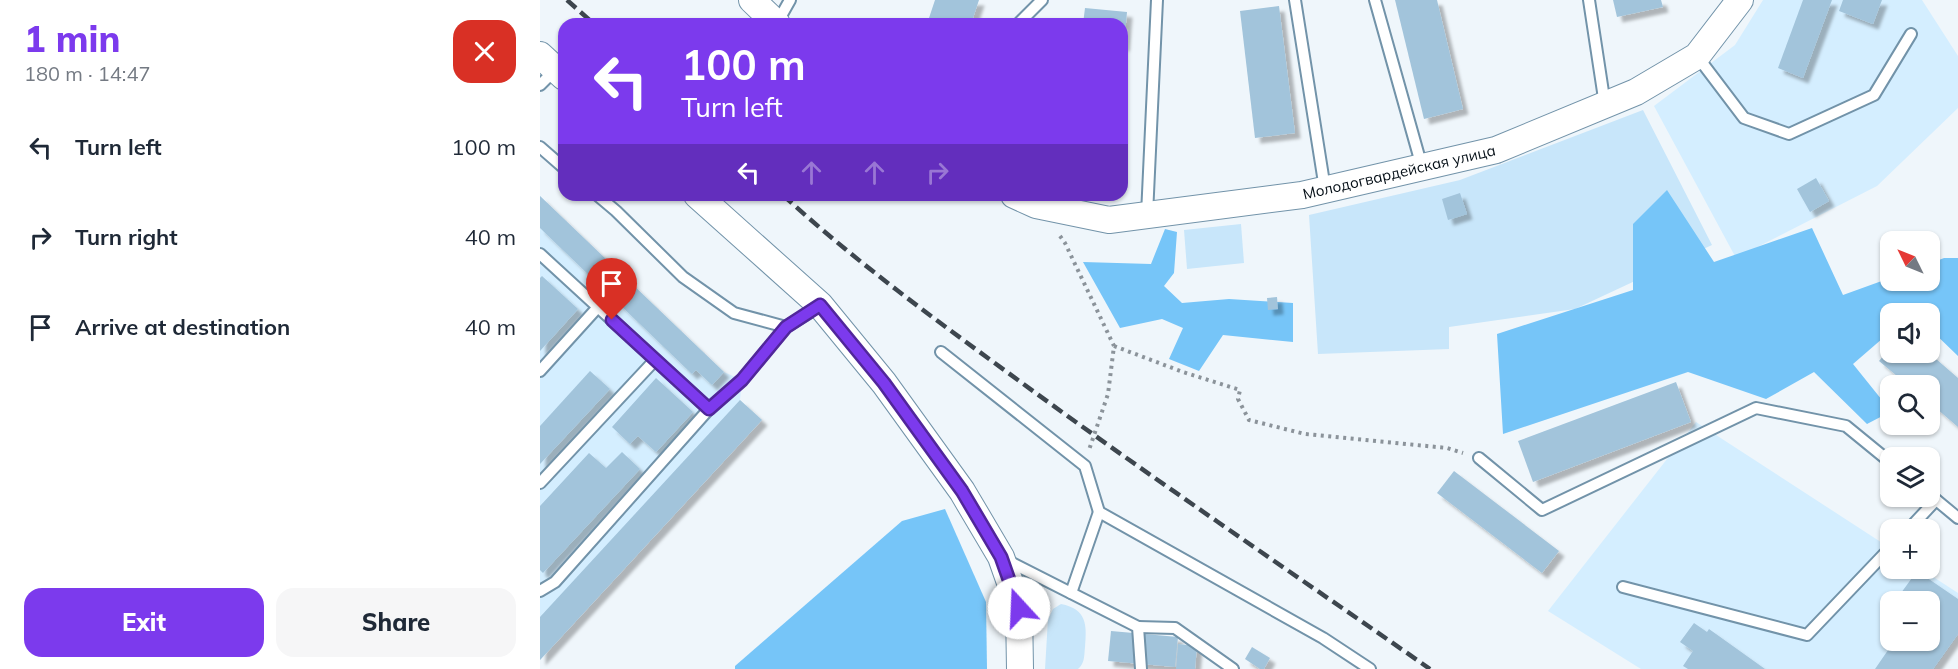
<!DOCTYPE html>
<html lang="en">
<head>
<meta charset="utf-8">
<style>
	:root { --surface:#fff; --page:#f6f6f7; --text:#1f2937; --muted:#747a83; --accent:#7c3aed }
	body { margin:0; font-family:Mulish,sans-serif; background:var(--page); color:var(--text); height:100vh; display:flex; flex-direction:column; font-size:22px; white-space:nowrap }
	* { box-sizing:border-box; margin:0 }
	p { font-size:20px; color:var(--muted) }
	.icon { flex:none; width:33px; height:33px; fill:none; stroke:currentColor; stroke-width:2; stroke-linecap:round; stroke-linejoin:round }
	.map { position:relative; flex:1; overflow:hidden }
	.sheet { display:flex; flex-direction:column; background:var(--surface); width:540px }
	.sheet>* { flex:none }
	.hud { position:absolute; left:18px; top:18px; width:570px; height:183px; border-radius:18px; box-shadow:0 2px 4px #0004; background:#7c3aed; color:#fff; overflow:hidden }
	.needle { width:39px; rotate:313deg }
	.controls { position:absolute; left:1340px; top:231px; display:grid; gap:12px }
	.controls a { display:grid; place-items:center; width:60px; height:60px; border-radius:12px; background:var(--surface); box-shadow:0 2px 4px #0004; font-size:30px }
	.pin { position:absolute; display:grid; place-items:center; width:51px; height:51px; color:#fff; margin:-62px -26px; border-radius:50% 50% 50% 0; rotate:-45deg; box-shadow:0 0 6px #0007 }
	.pin .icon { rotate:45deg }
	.me { position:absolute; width:66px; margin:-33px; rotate:340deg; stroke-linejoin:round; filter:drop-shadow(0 0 4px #0008) }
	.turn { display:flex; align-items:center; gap:21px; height:126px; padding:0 24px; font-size:27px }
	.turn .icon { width:78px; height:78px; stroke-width:2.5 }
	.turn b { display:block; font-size:42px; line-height:51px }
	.lanes { display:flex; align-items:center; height:57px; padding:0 24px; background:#0003; justify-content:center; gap:30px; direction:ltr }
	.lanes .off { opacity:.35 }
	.round { display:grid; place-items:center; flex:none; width:63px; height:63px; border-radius:18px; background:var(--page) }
	.overview { display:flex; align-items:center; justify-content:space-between; height:102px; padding:0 24px }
	h1 { font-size:36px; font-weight:800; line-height:45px; color:var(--accent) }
	.cta { display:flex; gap:12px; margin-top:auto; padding:12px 24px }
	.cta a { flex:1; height:69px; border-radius:18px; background:var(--accent); color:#fff; font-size:24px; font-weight:800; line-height:69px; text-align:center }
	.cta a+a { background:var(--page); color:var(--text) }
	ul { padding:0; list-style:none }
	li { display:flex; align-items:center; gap:18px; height:90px; padding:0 24px }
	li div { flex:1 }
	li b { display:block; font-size:22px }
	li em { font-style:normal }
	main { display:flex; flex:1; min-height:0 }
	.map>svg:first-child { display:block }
	.built { fill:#d4eeff; fill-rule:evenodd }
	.green { fill:#c8e6fa }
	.forest { fill:#76c5f8 }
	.building { fill:#a2c4db; filter:url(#shadow) }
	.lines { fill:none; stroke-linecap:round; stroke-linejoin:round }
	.service-casing { stroke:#7293a9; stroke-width:14 }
	.tertiary-casing { stroke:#7293a9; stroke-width:28 }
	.path { stroke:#8b939a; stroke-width:4; stroke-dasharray:3 4.5; stroke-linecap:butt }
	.service { stroke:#fff; stroke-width:10 }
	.tertiary { stroke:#fff; stroke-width:26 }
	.rail { stroke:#3d464e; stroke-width:4.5; stroke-dasharray:12 6; stroke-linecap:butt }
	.route-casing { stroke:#51269a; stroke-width:15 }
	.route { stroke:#7c3aed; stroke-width:10 }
	.labels { text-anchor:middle; stroke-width:4.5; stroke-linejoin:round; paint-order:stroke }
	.street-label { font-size:15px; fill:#030d15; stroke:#fff }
</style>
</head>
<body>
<main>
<section class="sheet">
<div class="overview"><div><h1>1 min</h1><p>180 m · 14:47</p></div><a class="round" style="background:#d93025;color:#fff"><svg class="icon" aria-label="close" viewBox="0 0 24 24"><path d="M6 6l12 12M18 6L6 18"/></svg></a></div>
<ul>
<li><svg class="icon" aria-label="left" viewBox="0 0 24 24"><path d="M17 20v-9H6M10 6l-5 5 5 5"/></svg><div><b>Turn left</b></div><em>100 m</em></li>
<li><svg class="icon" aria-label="right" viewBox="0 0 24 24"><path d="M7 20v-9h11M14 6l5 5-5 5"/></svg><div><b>Turn right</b></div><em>40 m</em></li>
<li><svg class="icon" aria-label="arrive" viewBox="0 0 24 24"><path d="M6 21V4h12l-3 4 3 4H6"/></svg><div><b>Arrive at destination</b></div><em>40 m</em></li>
</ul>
<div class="cta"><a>Exit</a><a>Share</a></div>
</section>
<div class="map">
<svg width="1418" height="669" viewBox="0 0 1418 669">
	<defs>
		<filter id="shadow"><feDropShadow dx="5.5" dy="5.5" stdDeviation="1.5" flood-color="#0004"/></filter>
	</defs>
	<rect width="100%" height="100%" fill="#eff6fb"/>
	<g class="built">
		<polygon points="1223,0 1382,0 1418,56 1418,108 1337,186 1196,258 1114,106 1195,45"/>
		<polygon points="0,196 184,372 202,380 200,400 222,420 0,660"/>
		<path d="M1156 422 1350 548V568L1381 569 1418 593V635L1394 669H1101L1008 611ZM1350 602H1389V640H1350Z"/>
	</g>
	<g class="green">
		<polygon points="1103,110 1172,245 1035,309 909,327 909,349 778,354 769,215 920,180"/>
		<polygon points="701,224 704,263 647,269 644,230"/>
		<path d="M521 604C547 609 547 625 545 647 544 656 545 663 538 669H505L508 619 513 609Z"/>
	</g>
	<g class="forest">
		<polygon points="1127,190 1174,262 1272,228 1303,295 1350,278 1350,280 1389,280 1389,264 1404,258 1418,258 1418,356 1389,328 1389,314 1350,314 1350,332 1313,364 1350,410 1350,412 1327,424 1274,372 1226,399 1148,372 963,434 957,334 1093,290 1093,224"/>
		<polygon points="625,229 637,232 634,273 624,286 642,303 689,299 753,303 753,342 683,335 659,371 629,359 643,328 622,319 580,328 543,262 611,264"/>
		<polygon points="405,509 446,602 447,669 195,669 195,666 362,521"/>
	</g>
	<g class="building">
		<polygon points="395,0 439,0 431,24 387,24"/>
		<polygon points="855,0 897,0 923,109 884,119"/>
		<polygon points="1073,0 1121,0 1123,7 1077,17"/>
		<polygon points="1263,0 1292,0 1263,78 1238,68"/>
		<polygon points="1303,0 1342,0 1333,24 1299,11"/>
		<polygon points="739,6 755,133 715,138 700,11"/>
		<polygon points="545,8 587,12 584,46 582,46 582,24 543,24"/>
		<polygon points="1276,178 1289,201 1270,212 1257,189"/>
		<polygon points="920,193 927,214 908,220 902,199"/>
		<polygon points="0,196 184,372 172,385 156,370 152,374 0,228"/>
		<polygon points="2,276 38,309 0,351 0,278"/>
		<polygon points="737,297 738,309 728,310 727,298"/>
		<polygon points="1350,348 1350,352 1388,352 1418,378 1418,427 1389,402 1389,386 1369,386 1339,361"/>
		<polygon points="50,371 70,389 0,464 0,426"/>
		<polygon points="116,378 153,412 116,452 98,436 90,444 72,427"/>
		<polygon points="1136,382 1151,422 993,482 978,441"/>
		<polygon points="200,400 222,420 0,660 0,617"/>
		<polygon points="82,452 100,469 3,573 0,570 0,506 49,453 66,468"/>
		<polygon points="914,471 1019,551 1002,573 897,493"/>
		<polygon points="1377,571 1418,599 1418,634 1393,669 1335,669 1355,640 1389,640 1389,602 1373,602 1361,593"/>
		<polygon points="1154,623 1167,632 1169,629 1225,669 1148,669 1143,666 1153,651 1140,642"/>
		<polygon points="571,631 638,637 635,667 568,661"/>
		<polygon points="638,644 657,646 655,669 636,669"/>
		<polygon points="712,647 730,658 724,669 720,669 705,659"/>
	</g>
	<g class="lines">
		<defs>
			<g id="service">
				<polyline points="755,0 785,189"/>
				<polyline points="835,0 882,167"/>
				<polyline points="1049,0 1065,105"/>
				<polyline points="237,23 250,0"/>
				<polyline points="478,24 502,0"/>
				<polyline points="1157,56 1204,118 1249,134 1334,95 1371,34"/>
				<polyline points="0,85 16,69"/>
				<polyline points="0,147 24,168"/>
				<polyline points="57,195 76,211 143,277 194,313 246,327"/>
				<polyline points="607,215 617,0"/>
				<polyline points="0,254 169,409"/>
				<polyline points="401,352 545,466 559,512"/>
				<polyline points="0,371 58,307"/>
				<polyline points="939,458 1002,510 1216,408 1306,426 1350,462"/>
				<polyline points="0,483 115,360"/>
				<polyline points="1389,494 1418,518"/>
				<polyline points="1368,530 1396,500"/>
				<polyline points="466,560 598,627 601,669"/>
				<polyline points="1083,587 1267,635 1350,548"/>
				<polyline points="0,591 15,582 169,409 202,380 246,327 280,306"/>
				<polyline points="531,593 559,512 783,638 830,669"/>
				<polyline points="598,627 635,628 693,669"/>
			</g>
			<g id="tertiary">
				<polyline points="212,0 237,24"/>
				<polyline points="0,55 24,77"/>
				<polyline points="157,195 280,305 344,383 422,491 461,557 479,608 480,669"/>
				<path id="s1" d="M474 195 496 205 569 220 762 195 956 150 1096 92 1157 56 1200 0"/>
			</g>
		</defs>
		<use href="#service" class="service-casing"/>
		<use href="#tertiary" class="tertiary-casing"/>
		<g class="path">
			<polyline points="520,236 525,243 574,346 568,394 549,450"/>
			<polyline points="574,346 643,372 700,390 698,399 709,420 765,434 907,448 923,453"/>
		</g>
		<use href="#service" class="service"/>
		<use href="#tertiary" class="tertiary"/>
		<g class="rail">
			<polyline points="27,0 54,24"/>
			<path d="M243 195C318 264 400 323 482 383 616 481 754 574 890 669"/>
		</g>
	</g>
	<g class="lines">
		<defs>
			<polyline id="route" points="72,320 169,409 202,380 246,327 280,305 344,383 422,491 461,557 479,608"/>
		</defs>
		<use href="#route" class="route-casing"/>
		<use href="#route" class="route"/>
	</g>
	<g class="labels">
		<g class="street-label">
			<text dy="5" stroke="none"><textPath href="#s1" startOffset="393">Молодогвардейская улица</textPath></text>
		</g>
	</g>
</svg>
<div class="controls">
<a><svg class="needle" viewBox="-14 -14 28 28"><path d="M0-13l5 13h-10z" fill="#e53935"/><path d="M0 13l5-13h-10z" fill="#747a83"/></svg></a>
<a><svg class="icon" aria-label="sound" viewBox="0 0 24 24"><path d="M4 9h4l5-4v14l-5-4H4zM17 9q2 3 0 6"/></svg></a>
<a><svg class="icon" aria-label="search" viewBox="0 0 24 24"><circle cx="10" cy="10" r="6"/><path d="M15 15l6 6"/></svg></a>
<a><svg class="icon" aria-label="layers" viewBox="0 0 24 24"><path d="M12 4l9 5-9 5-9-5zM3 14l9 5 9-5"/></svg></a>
<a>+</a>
<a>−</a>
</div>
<div class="pin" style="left:72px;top:320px;background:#d93025"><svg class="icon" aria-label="arrive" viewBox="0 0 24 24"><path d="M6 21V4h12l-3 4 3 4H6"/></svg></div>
<svg class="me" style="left:479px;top:608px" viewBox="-20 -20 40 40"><circle r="19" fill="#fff"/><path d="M0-13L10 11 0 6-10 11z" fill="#7c3aed"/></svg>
<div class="hud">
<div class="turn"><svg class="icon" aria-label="left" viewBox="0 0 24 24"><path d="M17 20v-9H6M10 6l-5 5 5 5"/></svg><div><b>100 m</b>Turn left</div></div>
<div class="lanes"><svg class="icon" aria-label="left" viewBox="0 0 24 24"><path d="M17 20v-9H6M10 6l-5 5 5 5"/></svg><svg class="icon off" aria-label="ahead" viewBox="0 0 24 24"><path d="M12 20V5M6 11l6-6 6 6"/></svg><svg class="icon off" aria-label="ahead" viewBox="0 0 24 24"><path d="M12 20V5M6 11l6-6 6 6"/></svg><svg class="icon off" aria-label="right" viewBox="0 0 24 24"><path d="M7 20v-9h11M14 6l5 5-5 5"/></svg></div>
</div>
</div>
</main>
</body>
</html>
